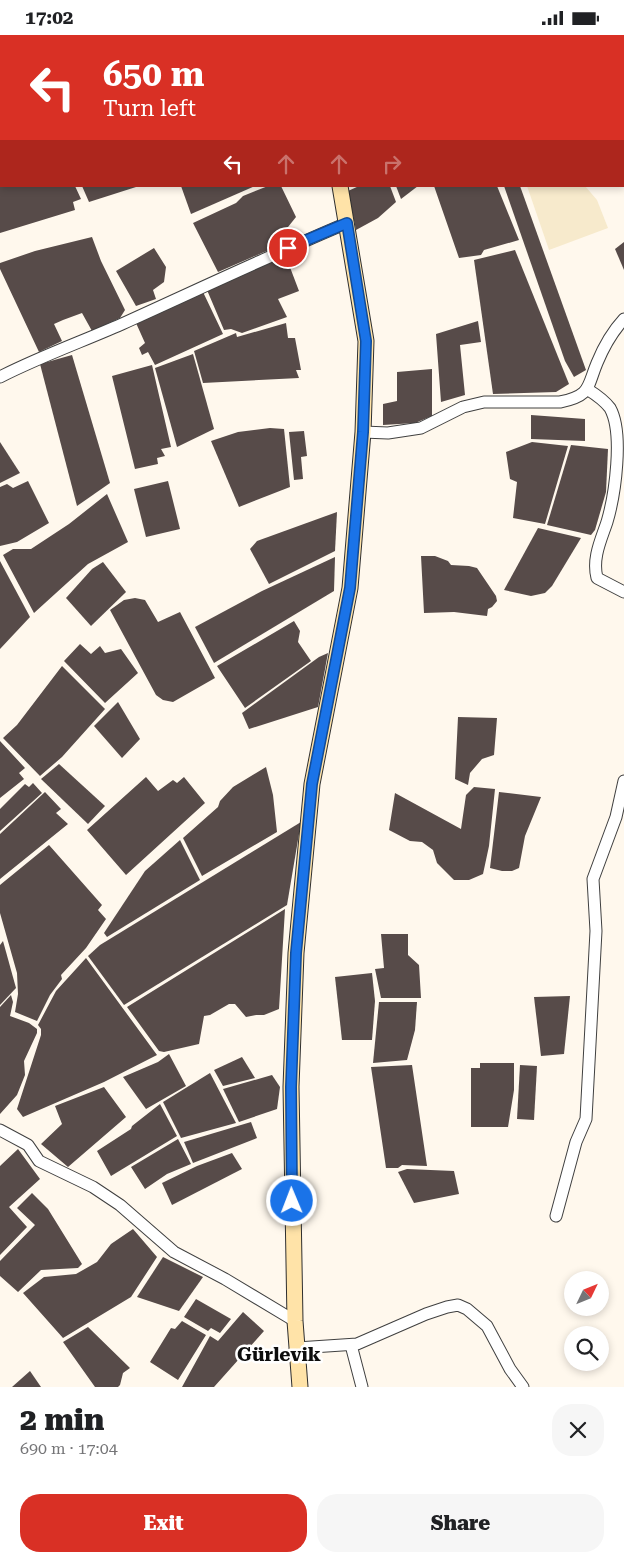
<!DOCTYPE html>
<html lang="en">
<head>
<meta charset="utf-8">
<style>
	:root { --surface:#fff; --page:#f6f6f6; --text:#202124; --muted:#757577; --accent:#d93025 }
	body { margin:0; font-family:"Roboto Serif",serif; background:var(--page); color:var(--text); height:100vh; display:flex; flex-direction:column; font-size:19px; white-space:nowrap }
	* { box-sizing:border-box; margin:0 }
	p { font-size:16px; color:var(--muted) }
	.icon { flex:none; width:28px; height:28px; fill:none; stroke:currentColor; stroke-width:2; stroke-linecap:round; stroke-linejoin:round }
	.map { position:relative; height:1352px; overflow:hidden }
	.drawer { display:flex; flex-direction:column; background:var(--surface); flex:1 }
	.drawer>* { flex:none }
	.hud { position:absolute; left:0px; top:0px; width:625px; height:152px; box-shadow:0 2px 8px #0003; background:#d93025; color:#fff; overflow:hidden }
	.needle { width:32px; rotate:47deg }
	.fabs { position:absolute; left:564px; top:1236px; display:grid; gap:10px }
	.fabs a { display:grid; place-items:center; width:45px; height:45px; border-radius:50%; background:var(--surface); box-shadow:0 2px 8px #0003; font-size:25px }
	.pin { position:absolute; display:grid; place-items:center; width:42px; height:42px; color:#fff; margin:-21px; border:2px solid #fff; border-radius:50%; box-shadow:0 1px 5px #0007 }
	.me { position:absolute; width:55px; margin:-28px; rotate:359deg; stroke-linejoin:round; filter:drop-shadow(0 0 4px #0008) }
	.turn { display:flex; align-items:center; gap:18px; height:105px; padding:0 20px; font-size:22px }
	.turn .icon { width:65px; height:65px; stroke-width:2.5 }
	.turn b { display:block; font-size:35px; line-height:42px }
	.lanes { display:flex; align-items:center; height:48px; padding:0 20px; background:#0003; justify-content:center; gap:25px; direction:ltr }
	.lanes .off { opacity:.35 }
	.round { display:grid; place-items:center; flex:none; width:52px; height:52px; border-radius:20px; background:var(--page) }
	.head { display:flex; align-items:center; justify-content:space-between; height:85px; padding:0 20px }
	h1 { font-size:30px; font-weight:800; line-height:38px }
	.action { display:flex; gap:10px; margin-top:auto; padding:10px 20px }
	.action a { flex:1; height:58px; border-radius:20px; background:var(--accent); color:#fff; font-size:20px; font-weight:800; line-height:58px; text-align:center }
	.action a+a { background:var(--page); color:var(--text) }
	.status { display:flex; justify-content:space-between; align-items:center; height:35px; padding:0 25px; background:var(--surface); direction:ltr }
	.status svg { height:14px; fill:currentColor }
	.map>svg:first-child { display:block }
	.farmland { fill:#f7eacc }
	.building { fill:#574b49 }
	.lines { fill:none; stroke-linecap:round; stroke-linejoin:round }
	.street-casing { stroke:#404040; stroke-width:13 }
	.secondary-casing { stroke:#2f2f2f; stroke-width:17 }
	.street { stroke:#fff; stroke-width:11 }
	.secondary { stroke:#ffe3a8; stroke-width:15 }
	.route-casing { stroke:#114b97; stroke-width:12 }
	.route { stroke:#1a73e8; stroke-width:9 }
	.labels { text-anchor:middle; stroke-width:5; stroke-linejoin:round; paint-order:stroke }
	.district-label { font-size:19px; font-weight:bold; fill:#0d0d0d; stroke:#fff }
</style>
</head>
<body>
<div class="status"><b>17:02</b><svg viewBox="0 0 49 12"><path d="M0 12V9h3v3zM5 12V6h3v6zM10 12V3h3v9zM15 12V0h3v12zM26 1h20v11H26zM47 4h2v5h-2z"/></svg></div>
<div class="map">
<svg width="624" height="1352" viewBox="0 0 624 1352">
	<rect width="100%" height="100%" fill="#fff8ed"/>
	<polygon class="farmland" points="527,151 585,151 597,165 608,193 549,215"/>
	<g class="building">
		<polygon points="0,151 75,151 81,164 73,167 75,175 0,198"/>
		<polygon points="82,151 136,151 136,152 89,167"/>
		<polygon points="181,151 255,151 191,179"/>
		<polygon points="268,151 281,151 296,182 288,192 292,205 218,237 193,188 236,168 243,161"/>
		<polygon points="359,151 390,151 396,167 378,183 356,195 348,156"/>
		<polygon points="396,151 418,151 401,164"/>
		<polygon points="434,151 497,151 519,205 484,215 481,220 459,223"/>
		<polygon points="504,151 520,151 586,335 574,342 565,326"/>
		<polygon points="92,202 101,226 125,275 120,283 92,296 82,278 63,285 54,289 62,306 39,317 0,234 0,228 35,216"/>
		<polygon points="624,207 624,235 615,214"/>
		<polygon points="154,213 166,232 164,247 153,255 156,264 136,271 116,236"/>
		<polygon points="515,215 569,349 556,357 493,359 474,225"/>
		<polygon points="279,224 288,227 299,256 278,264 287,282 242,298 231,294 224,295 207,255"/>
		<polygon points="203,257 223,299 155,330 148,317 142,320 139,313 145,308 136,288"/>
		<polygon points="478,286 481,307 460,310 465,360 441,367 436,299"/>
		<polygon points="286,288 288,303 295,303 301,335 296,335 299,343 203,348 194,316 236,298 237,302"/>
		<polygon points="193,319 214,394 177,412 155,333"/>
		<polygon points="72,320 110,448 77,471 40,329"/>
		<polygon points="152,330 171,412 161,414 165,421 157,423 158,429 135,434 112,341"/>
		<polygon points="432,334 432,381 415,388 383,390 383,369 397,366 397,337"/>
		<polygon points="531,380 585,384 585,406 531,404"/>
		<polygon points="270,393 284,394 290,452 239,472 211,406 238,397"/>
		<polygon points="304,396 307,421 301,422 303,444 294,445 289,397"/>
		<polygon points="0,407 20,438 0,448"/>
		<polygon points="532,407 568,411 545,489 513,483 517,447 510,444 506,417"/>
		<polygon points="571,410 608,414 606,457 595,495 591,500 547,490"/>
		<polygon points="28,446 49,488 17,507 0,511 0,452 7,449 13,453"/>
		<polygon points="168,446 180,494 146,502 134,454"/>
		<polygon points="107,459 128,507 88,529 34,578 3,520 13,514 31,514 69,489"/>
		<polygon points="337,477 335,516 269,549 250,514 257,506"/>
		<polygon points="538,493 581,503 552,551 545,558 531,561 504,555"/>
		<polygon points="421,521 435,521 448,526 451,530 469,531 477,533 496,561 497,566 492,572 488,574 487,581 454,577 424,578"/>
		<polygon points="335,522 334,556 214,628 195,592 262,556"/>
		<polygon points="0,526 30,582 0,614"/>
		<polygon points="103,527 126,557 91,591 66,563 92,534"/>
		<polygon points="135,563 145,565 158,587 180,577 215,643 173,667 163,665 156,660 110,575 124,565"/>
		<polygon points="294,586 300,596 298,607 311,626 245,673 217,631"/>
		<polygon points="80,609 91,619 100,611 105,618 121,614 138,638 105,668 64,626"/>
		<polygon points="328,618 318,672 249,694 242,678 319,622"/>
		<polygon points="62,631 105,674 62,722 40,741 3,703 17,690"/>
		<polygon points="118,667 140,704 122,723 94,691"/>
		<polygon points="458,682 497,683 494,720 482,724 470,738 468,750 455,744"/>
		<polygon points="0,706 25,733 19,738 24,744 0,763"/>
		<polygon points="59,729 105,771 88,789 41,744"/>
		<polygon points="266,732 273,760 277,797 202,841 183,803 218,772 220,766 233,752"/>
		<polygon points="146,742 158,756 173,745 177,748 184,742 205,768 126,840 87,795"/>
		<polygon points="33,748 42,758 0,796 0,774 25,749 29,752"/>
		<polygon points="474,752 495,754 489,811 483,839 469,845 454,845 437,828 433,815 422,807 410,806 389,795 395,758 461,794 466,760"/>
		<polygon points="45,757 61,774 56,778 68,789 0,844 0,799"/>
		<polygon points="499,757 541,762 525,801 519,833 512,836 502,836 490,833"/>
		<polygon points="301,787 287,870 124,970 88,921 100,910"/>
		<polygon points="180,805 200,845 107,902 104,898 145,836"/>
		<polygon points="49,810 102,870 98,875 106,884 86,913 61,940 62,944 50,960 37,986 15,977 18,959 17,938 0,878 0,850"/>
		<polygon points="285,874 279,974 264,980 256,980 246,982 235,969 229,969 210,980 204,981 199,1009 164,1017 159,1016 127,972"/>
		<polygon points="381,899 408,899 408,920 419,930 421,963 381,963 375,934 384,933"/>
		<polygon points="3,906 16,953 0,970 0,910"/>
		<polygon points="86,923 157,1020 104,1047 23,1082 17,1074 41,1000 41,994 38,990 56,956"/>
		<polygon points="372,938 375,966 372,1005 342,1005 335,942"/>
		<polygon points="11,960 13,967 10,981 29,988 37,994 37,998 24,1026 25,1040 17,1060 0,1079 0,972"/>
		<polygon points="570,961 564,1019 541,1021 534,962"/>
		<polygon points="379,967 417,967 415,995 407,1025 373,1028"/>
		<polygon points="169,1019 186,1051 146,1074 123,1042 158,1027"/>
		<polygon points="242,1022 255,1043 223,1051 214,1035"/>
		<polygon points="480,1028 514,1028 514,1055 508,1092 471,1092 471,1033 480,1033"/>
		<polygon points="412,1030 427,1131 402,1130 398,1133 386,1133 371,1032"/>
		<polygon points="520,1030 537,1031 534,1085 517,1084"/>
		<polygon points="210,1038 236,1088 181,1103 163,1067"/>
		<polygon points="272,1040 280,1052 277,1074 239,1087 223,1054"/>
		<polygon points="104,1052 126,1082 68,1132 41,1109 62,1089 55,1071"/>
		<polygon points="160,1069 177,1101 111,1141 97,1116 131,1094 132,1091"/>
		<polygon points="251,1087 257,1103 193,1128 184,1107"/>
		<polygon points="178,1104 191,1129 167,1139 145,1154 131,1132"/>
		<polygon points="18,1114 40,1144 9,1172 27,1192 0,1220 0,1131"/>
		<polygon points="232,1118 242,1134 172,1170 162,1148 197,1131"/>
		<polygon points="407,1134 454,1136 459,1159 414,1168 398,1137"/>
		<polygon points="32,1158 48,1174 82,1229 78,1233 41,1235 18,1257 0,1241 0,1226 35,1190 17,1173"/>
		<polygon points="133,1194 157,1222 131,1262 63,1303 23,1258 44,1242 76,1239 97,1227 111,1209"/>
		<polygon points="163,1222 203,1242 179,1276 137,1262"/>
		<polygon points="196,1264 231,1284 220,1298 211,1293 208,1296 184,1282"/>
		<polygon points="243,1277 264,1296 214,1352 182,1352 210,1301 218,1306"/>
		<polygon points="182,1286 206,1300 178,1345 150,1327 171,1293 175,1294"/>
		<polygon points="88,1292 130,1333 123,1338 120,1350 118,1352 95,1352 63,1307"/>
		<polygon points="30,1336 41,1352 12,1352"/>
	</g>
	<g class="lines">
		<defs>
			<g id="street">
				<path d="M0 342C39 322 81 307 122 289 197 255 271 220 347 188"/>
				<path d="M587 354C595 359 604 365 610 373 624 398 615 460 607 487 601 505 592 523 597 543L624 557"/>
				<path d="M363 397 388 398 421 393 463 372 484 367H560C591 361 587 352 597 328 604 311 612 297 624 284"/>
				<polyline points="0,1095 28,1110 39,1126 93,1152 120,1170 174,1217 225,1244 295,1286"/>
				<polyline points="556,1181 576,1107 586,1084 596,896 593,844 616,782 624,746"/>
				<polyline points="351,1310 362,1352"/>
				<polyline points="297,1313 357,1309 426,1279 447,1272 458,1270 467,1274 487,1291 510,1334 523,1352"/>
			</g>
			<g id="secondary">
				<polyline points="305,0 305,1"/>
				<polyline points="300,1352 295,1286 291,1052 296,918 312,749 350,553 363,397 366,306 340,151"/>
			</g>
		</defs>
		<use href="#street" class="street-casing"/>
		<use href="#secondary" class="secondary-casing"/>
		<use href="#street" class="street"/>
		<use href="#secondary" class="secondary"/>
	</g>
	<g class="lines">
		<defs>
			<polyline id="route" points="288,213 347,188 366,306 363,397 350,553 312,749 296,918 291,1052 292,1166"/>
		</defs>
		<use href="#route" class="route-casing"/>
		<use href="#route" class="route"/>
	</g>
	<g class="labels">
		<g class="district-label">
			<text x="279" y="1326">Gürlevik</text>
		</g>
	</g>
</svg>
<div class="fabs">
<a><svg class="needle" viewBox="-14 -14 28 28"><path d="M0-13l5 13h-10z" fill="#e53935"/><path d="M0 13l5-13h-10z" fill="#757577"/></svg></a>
<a><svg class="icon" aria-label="search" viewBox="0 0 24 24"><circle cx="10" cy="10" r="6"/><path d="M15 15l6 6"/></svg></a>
</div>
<div class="pin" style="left:288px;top:213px;background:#d93025"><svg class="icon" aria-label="arrive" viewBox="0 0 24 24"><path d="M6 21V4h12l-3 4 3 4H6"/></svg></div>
<svg class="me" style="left:292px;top:1166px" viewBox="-20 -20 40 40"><circle r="17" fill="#1a73e8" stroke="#fff" stroke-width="3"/><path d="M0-11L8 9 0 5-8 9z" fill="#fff"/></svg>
<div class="hud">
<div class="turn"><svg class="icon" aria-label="left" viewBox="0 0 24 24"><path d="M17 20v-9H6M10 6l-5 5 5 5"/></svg><div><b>650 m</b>Turn left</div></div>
<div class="lanes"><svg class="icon" aria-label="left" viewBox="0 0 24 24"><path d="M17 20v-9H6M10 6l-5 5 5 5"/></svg><svg class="icon off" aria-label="ahead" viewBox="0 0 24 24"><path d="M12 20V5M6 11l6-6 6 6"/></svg><svg class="icon off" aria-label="ahead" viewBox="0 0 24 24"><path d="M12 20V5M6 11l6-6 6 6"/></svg><svg class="icon off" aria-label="right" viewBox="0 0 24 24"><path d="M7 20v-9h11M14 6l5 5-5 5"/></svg></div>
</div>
</div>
<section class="drawer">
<div class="head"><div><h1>2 min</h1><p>690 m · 17:04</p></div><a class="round"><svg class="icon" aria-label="close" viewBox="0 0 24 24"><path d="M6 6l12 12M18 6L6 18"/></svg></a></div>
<div class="action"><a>Exit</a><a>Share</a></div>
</section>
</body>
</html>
